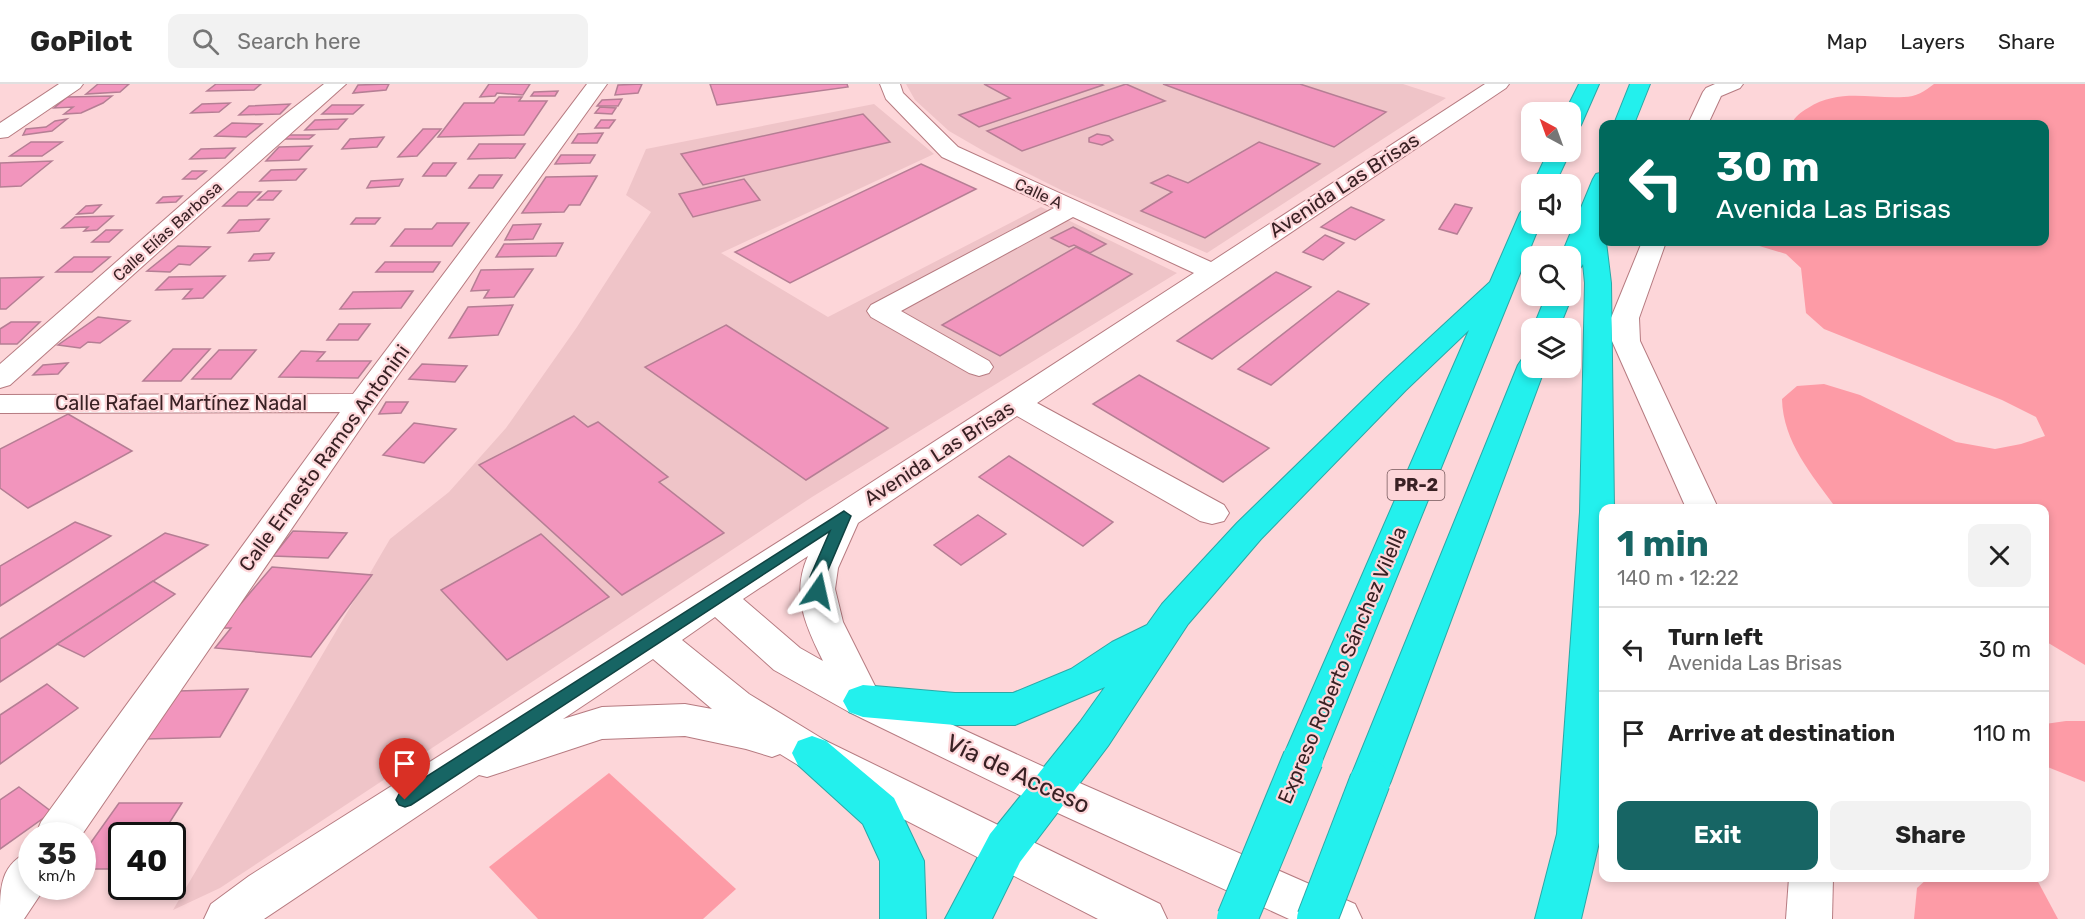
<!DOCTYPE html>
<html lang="en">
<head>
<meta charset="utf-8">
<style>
	:root { --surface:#fff; --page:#f2f2f2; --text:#222; --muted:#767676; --line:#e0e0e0; --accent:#176564 }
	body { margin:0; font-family:Rubik,sans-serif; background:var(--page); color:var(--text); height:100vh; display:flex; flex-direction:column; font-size:22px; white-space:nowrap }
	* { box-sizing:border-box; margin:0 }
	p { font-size:20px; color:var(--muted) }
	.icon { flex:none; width:33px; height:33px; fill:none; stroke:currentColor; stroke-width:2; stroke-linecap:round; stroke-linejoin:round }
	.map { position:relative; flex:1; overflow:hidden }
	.details { position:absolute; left:1599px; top:420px; width:450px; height:378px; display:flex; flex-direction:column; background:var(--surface); border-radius:12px; box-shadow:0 3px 9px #0003 }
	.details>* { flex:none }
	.guide { position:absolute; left:1599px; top:36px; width:450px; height:126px; border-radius:12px; box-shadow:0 3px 9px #0003; background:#00695c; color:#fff; overflow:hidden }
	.needle { width:39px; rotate:319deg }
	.tools { position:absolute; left:1521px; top:18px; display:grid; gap:12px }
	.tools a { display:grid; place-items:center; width:60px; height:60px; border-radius:12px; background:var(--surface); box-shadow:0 3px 9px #0003; font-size:30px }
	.speed { position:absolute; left:18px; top:738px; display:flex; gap:12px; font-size:30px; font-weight:700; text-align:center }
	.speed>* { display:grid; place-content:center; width:78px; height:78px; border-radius:50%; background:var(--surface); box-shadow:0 3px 9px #0003; line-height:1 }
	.speed small { font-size:15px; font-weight:400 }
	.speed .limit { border:3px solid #111; border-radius:9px; background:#fff; color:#111 }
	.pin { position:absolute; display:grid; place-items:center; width:51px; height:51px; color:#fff; margin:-62px -26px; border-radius:50% 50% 50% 0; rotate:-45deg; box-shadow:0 0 6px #0007 }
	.pin .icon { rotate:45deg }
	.me { position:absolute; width:66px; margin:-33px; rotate:11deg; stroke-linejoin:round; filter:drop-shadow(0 0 4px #0008) }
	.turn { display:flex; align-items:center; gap:21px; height:126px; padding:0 18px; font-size:27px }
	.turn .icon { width:78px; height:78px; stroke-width:2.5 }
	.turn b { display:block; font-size:42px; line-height:51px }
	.round { display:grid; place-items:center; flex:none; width:63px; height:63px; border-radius:12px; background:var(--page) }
	.headline { display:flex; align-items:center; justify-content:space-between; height:102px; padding:0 18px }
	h1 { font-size:36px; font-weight:700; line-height:45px; color:var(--accent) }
	.button { display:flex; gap:12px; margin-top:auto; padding:12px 18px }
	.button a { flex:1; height:69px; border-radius:12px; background:var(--accent); color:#fff; font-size:24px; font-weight:700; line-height:69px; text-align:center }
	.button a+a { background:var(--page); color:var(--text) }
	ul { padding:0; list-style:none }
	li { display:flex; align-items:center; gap:18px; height:84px; padding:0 18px; border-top:2px solid var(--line) }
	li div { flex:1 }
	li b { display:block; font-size:22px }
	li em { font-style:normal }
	header { display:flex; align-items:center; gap:36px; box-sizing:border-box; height:84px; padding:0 30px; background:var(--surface); border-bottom:2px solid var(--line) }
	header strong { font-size:28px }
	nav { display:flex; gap:33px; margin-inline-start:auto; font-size:21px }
	.search { width:420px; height:54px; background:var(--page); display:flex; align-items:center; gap:15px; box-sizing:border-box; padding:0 21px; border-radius:12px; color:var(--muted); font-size:22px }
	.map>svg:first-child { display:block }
	.built { fill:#efc4c8 }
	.green { fill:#fd9ba6 }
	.building { fill:#f295bd; stroke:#b57e94; stroke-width:1.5 }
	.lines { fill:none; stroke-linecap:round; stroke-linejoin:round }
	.minor-casing { stroke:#b67b81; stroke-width:2 }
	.highway-casing { stroke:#2ba8a7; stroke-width:2 }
	.minor { fill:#fff; fill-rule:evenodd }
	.highway { fill:#23f0ed; fill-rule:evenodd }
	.highway-bridge-casing { stroke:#2ba8a7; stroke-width:42; stroke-linecap:butt }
	.highway-bridge { stroke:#23f0ed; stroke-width:40 }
	.route { fill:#176564; stroke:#0f4241; stroke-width:1.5 }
	.labels { text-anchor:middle; stroke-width:4.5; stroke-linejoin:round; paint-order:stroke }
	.far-street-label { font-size:16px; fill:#392124; stroke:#fdd6d9 }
	.shield { fill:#fdd6d9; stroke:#74575a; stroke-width:1.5 }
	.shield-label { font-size:18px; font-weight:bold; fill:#392124 }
	.street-label { font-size:20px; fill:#392124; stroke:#fdd6d9 }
	.near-street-label { font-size:24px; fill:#392124; stroke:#fdd6d9 }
</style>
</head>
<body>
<header>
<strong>GoPilot</strong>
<div class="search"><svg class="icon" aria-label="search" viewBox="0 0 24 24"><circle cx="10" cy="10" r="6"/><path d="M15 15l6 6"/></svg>Search here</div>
<nav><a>Map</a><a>Layers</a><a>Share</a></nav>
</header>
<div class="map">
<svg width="2085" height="835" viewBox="0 0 2085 835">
	<rect width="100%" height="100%" fill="#fdd6d9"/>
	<g class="built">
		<polygon points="906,0 1403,0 1446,14 1207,169 1061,106 987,69 949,47 915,16"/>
		<polygon points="874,20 934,70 721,169 828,233 1041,123 1177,189 812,413 220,804 173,826 390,455 449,408 506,344 577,243 651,128 626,111 646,65"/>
	</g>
	<g class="green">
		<path d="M1934 0H2085V581L2045 557 2044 424H1836C1812 391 1783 358 1782 315L1797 302 1824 300 1860 311 1956 358 1995 365 2021 360 2045 352 2036 333 2002 316 1824 245 1806 229 1801 184 1786 170 1746 158H2044V40H1792C1794 33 1801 28 1808 24 1839 4 1870 15 1904 13 1916 13 1925 7 1934 0Z"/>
		<polygon points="2066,637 2085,637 2085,698 2045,682 2045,640"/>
		<polygon points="609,689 736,805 703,835 538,835 489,783"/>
		<polygon points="1928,794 2036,794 2058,835 1914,835 1917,804"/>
	</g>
	<g class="building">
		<polygon points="98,0 129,0 120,8 86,10"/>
		<polygon points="216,0 261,0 254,6 207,7"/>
		<polygon points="389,0 386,6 353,9 358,1"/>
		<polygon points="489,0 530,0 523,11 497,9 495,12 480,13"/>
		<polygon points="642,0 638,9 615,11 618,1"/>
		<polygon points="710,0 847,0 848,3 717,21"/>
		<polygon points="984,0 1101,0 1103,1 979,43 959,31 1010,14"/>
		<polygon points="1126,0 1165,17 1022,67 987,47"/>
		<polygon points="1163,0 1300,0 1386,28 1334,63"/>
		<polygon points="558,7 555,12 531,12 534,8"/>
		<polygon points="112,12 103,19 81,29 64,30 73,23 54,24 67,13"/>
		<polygon points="499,13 522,13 519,17 547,17 524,51 438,53 464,19 494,19"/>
		<polygon points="622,15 618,22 597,22 602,16"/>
		<polygon points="230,19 219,28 191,29 202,20"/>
		<polygon points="290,20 280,30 239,31 249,22"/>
		<polygon points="332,21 363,21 353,30 322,30"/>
		<polygon points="600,23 616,24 612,30 595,29"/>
		<polygon points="863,30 890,58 703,101 681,70"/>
		<polygon points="67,35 52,47 23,51 26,45 46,43 55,37"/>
		<polygon points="347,35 338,45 305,46 315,36"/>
		<polygon points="601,36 615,36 609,44 595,44"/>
		<polygon points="232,39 262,40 246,53 215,52"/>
		<polygon points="423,45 441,45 417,72 398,73"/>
		<polygon points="603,49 597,59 572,59 578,50"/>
		<polygon points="1097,50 1109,52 1113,56 1102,61 1089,58 1089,54"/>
		<polygon points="287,51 314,51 309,55 282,55"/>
		<polygon points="384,53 377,63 342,65 350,55"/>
		<polygon points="31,58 62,58 42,72 10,72"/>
		<polygon points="1259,58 1320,80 1205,154 1141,127 1172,108 1151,99 1168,91 1188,99"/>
		<polygon points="479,60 525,60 515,74 468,75"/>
		<polygon points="312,62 299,76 266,77 279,63"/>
		<polygon points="235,64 225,74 190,75 201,65"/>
		<polygon points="561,71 595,71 590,79 555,80"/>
		<polygon points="52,77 21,102 0,103 0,79"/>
		<polygon points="433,79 456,79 446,92 423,92"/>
		<polygon points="921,80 976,105 790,199 735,168"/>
		<polygon points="306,85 296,96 260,97 271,86"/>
		<polygon points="192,87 206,87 196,95 183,95"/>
		<polygon points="479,91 502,91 493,104 469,104"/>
		<polygon points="597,92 580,121 569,121 564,128 522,129 546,93"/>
		<polygon points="403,95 399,102 367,104 371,97"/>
		<polygon points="744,95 760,116 693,133 679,110"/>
		<polygon points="268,107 281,107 273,116 258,116"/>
		<polygon points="238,108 261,108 247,122 223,122"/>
		<polygon points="182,112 176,118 157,119 163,113"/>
		<polygon points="1455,120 1472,124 1457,150 1439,145"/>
		<polygon points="101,121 93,129 77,130 86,122"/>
		<polygon points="1351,123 1384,136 1355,156 1321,143"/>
		<polygon points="113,132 97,146 84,147 88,143 62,144 75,133"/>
		<polygon points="356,134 380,134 375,140 351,140"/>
		<polygon points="269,135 259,147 228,149 239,136"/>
		<polygon points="437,139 469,139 452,162 391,162 405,145 432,145"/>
		<polygon points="541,140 533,155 505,156 513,141"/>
		<polygon points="1073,143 1106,160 1090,169 1074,161 1069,163 1051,154"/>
		<polygon points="106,146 122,146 109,158 92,158"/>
		<polygon points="1325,151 1344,159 1323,176 1303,168"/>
		<polygon points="563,159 556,172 496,173 504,160"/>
		<polygon points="178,162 210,163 190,181 179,180 170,188 147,187"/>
		<polygon points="1076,163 1132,190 1000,272 942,241"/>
		<polygon points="274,169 269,176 249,177 254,170"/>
		<polygon points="74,173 110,173 92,188 56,188"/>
		<polygon points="385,178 440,178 433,188 376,188"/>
		<polygon points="533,185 514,213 484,214 489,206 471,207 481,186"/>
		<polygon points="1276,188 1311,203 1212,275 1177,257"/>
		<polygon points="225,192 203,214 183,215 192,205 156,206 169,193"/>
		<polygon points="43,193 6,225 0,225 0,194"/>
		<polygon points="413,207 401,224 340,225 353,208"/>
		<polygon points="1338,207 1369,220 1271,301 1238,285"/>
		<polygon points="513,221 498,251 449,254 468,223"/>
		<polygon points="98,233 130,237 100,259 88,258 80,264 58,261"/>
		<polygon points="11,238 40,238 17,260 0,260 0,245"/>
		<polygon points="339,240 370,240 358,256 327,256"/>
		<polygon points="726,241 888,344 806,396 645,283"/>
		<polygon points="173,265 210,265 181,297 143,297"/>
		<polygon points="219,266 256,266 231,295 192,295"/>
		<polygon points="301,267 325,268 317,277 371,277 358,294 279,293"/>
		<polygon points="68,279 58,290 33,291 43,281"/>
		<polygon points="422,280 467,282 455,298 409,295"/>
		<polygon points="1139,291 1269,364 1223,398 1093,320"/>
		<polygon points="386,318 408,318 401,329 379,330"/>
		<polygon points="68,330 132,367 28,424 0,404 0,365"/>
		<polygon points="574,332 588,343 598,338 668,393 659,398 724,449 622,511 479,381"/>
		<polygon points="414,339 456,345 424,379 383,371"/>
		<polygon points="1009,372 1113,438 1083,462 979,393"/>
		<polygon points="978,431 1006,450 961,481 934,461"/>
		<polygon points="75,438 111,452 0,522 0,482"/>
		<polygon points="293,447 347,449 328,474 273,472"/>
		<polygon points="165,449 208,461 0,598 0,555"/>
		<polygon points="541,450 609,513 507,576 441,506"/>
		<polygon points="272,483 372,491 311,573 215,564 231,544 220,544"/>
		<polygon points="153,497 175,510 84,573 57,560"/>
		<polygon points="47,600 78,624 0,680 0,631"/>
		<polygon points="248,605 220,653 146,655 178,607"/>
		<polygon points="19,703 52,728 0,765 0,716"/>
		<polygon points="119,719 182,719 161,752 122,752 122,785 82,785 82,771"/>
	</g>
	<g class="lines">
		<defs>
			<g id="minor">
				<polygon points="59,0 83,0 80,4 8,53 0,54 0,39"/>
				<polygon points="324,0 346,0 10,301 0,304 0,280 278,36"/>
				<polygon points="587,0 607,0 373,326 81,752 35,752 41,738 340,328 0,329 0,311 353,310"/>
				<path d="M880 0H900L903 9 958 63 1211 178 1485 0H1509L1506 4 1037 319 1224 421 1229 429 1224 437 1212 440 1200 437 1017 332 858 439 838 484 835 505 843 538 877 606 1066 693 1355 820 1362 835H1289L1036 719 849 628 774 586 715 533 682 556 749 610 826 657 1160 820 1167 835H1098L798 681 780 670 772 673 746 665 685 652 602 655 487 693 479 691 264 835H204L211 820 249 792 832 424 1194 189 1073 133 901 227 989 277 993 283 989 289 979 292 969 289 871 233 867 227 871 221 1054 124 942 73 886 15ZM808 472C791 510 805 541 823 577L800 564 743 515ZM653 575 712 625 685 620 602 623 563 635Z"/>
				<polygon points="1715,0 1743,0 1740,4 1721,12 1708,40 1688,40 1703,8 1706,4"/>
				<polygon points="1642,158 1666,158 1639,234 1640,257 1718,424 1686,424 1612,257 1611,234"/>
				<path d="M32 766V802H46L24 835H0C0 802 0 780 32 766Z"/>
				<polygon points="1789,794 1833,794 1832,835 1786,835"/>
			</g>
			<g id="highway">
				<polygon points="1579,0 1599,0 1581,41 1578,46 1570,47 1570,28 1565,28"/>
				<polygon points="1630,0 1650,0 1634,40 1614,40"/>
				<polygon points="1548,68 1570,68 1555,100 1533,100"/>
				<polygon points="1604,88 1604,158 1606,158 1611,199 1614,424 1604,424 1604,680 1601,750 1581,835 1535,835 1557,750 1580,428 1585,199 1583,180 1579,186 1570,189 1570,172 1561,172 1593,95 1596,90"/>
				<polygon points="1532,122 1532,140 1540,140 1318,687 1303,692 1288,687 1282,675 1469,246 1406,306 1261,455 1188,540 1108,662 1020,778 992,835 945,835 990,750 1080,638 1105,603 1015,641 955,641 863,633 849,628 843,617 849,606 863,601 955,609 1013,609 1071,585 1112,558 1147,541 1162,520 1237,439 1386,294 1490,198 1520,129 1524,124"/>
				<polygon points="1570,209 1572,212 1559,244 1533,244 1546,212 1570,212"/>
				<polygon points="1532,273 1532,284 1545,284 1391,697 1385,710 1370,715 1355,710 1349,697 1518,281 1522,275"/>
				<polygon points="812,652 826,657 894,714 924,777 926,835 880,835 880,777 863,740 798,681 792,669 798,657"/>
			</g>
		</defs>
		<use href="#minor" class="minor-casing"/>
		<use href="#highway" class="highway-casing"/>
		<use href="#minor" class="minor"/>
		<use href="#highway" class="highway"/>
		<defs>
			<g id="highway-bridge">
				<polyline points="1237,835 1303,675"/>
				<polyline points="1317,835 1370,697"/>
			</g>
		</defs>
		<use href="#highway-bridge" class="highway-bridge-casing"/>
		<use href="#highway-bridge" class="highway-bridge"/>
	</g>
	<polygon class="route" points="844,427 851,432 825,493 826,507 823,511 813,511 810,493 830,447 411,721 405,723 399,721 396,716 399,710"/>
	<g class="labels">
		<g class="far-street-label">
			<text transform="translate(1039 109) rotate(25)" y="6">Calle A</text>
			<text transform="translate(167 147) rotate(-42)" y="6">Calle Elías Barbosa</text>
		</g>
		<rect class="shield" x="1387.5" y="386" width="57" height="30" rx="4.5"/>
		<g class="shield-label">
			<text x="1416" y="407">PR-2</text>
		</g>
		<g class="street-label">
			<text transform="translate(1344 101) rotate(-33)" y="7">Avenida Las Brisas</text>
			<text x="181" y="326">Calle Rafael Martínez Nadal</text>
			<text transform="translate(939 369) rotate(-33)" y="7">Avenida Las Brisas</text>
			<text transform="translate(324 374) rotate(-54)" y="7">Calle Ernesto Ramos Antonini</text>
			<text transform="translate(1342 581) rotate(-67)" y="7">Expreso Roberto Sánchez Vilella</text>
		</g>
		<g class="near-street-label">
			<text transform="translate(1018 690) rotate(25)" y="8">Vía de Acceso</text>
		</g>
	</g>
</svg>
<div class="tools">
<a><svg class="needle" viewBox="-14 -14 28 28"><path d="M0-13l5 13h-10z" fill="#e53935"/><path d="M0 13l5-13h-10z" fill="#767676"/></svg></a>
<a><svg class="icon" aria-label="sound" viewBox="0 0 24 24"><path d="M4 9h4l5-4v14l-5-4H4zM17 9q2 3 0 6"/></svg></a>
<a><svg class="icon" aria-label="search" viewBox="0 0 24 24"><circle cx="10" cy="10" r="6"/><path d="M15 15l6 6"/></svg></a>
<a><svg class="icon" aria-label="layers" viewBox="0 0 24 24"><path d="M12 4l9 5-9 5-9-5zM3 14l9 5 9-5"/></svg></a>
</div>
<div class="speed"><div>35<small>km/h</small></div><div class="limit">40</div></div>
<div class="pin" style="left:405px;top:716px;background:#d93025"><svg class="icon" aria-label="arrive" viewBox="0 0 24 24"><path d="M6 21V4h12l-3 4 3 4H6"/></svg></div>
<svg class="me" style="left:818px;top:507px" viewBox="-20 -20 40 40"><path d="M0-17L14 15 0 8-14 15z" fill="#176564" stroke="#fff" stroke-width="4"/></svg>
<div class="guide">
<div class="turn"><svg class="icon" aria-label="left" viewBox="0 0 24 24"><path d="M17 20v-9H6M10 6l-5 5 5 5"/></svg><div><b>30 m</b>Avenida Las Brisas</div></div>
</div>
<section class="details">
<div class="headline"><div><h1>1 min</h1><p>140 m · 12:22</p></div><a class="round"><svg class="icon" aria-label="close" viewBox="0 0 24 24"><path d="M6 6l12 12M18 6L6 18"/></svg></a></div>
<ul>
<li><svg class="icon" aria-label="left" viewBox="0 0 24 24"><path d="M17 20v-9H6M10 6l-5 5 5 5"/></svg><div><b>Turn left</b><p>Avenida Las Brisas</p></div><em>30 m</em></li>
<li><svg class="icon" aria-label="arrive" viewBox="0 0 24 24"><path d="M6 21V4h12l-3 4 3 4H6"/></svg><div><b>Arrive at destination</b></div><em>110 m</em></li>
</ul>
<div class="button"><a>Exit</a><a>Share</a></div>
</section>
</div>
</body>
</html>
